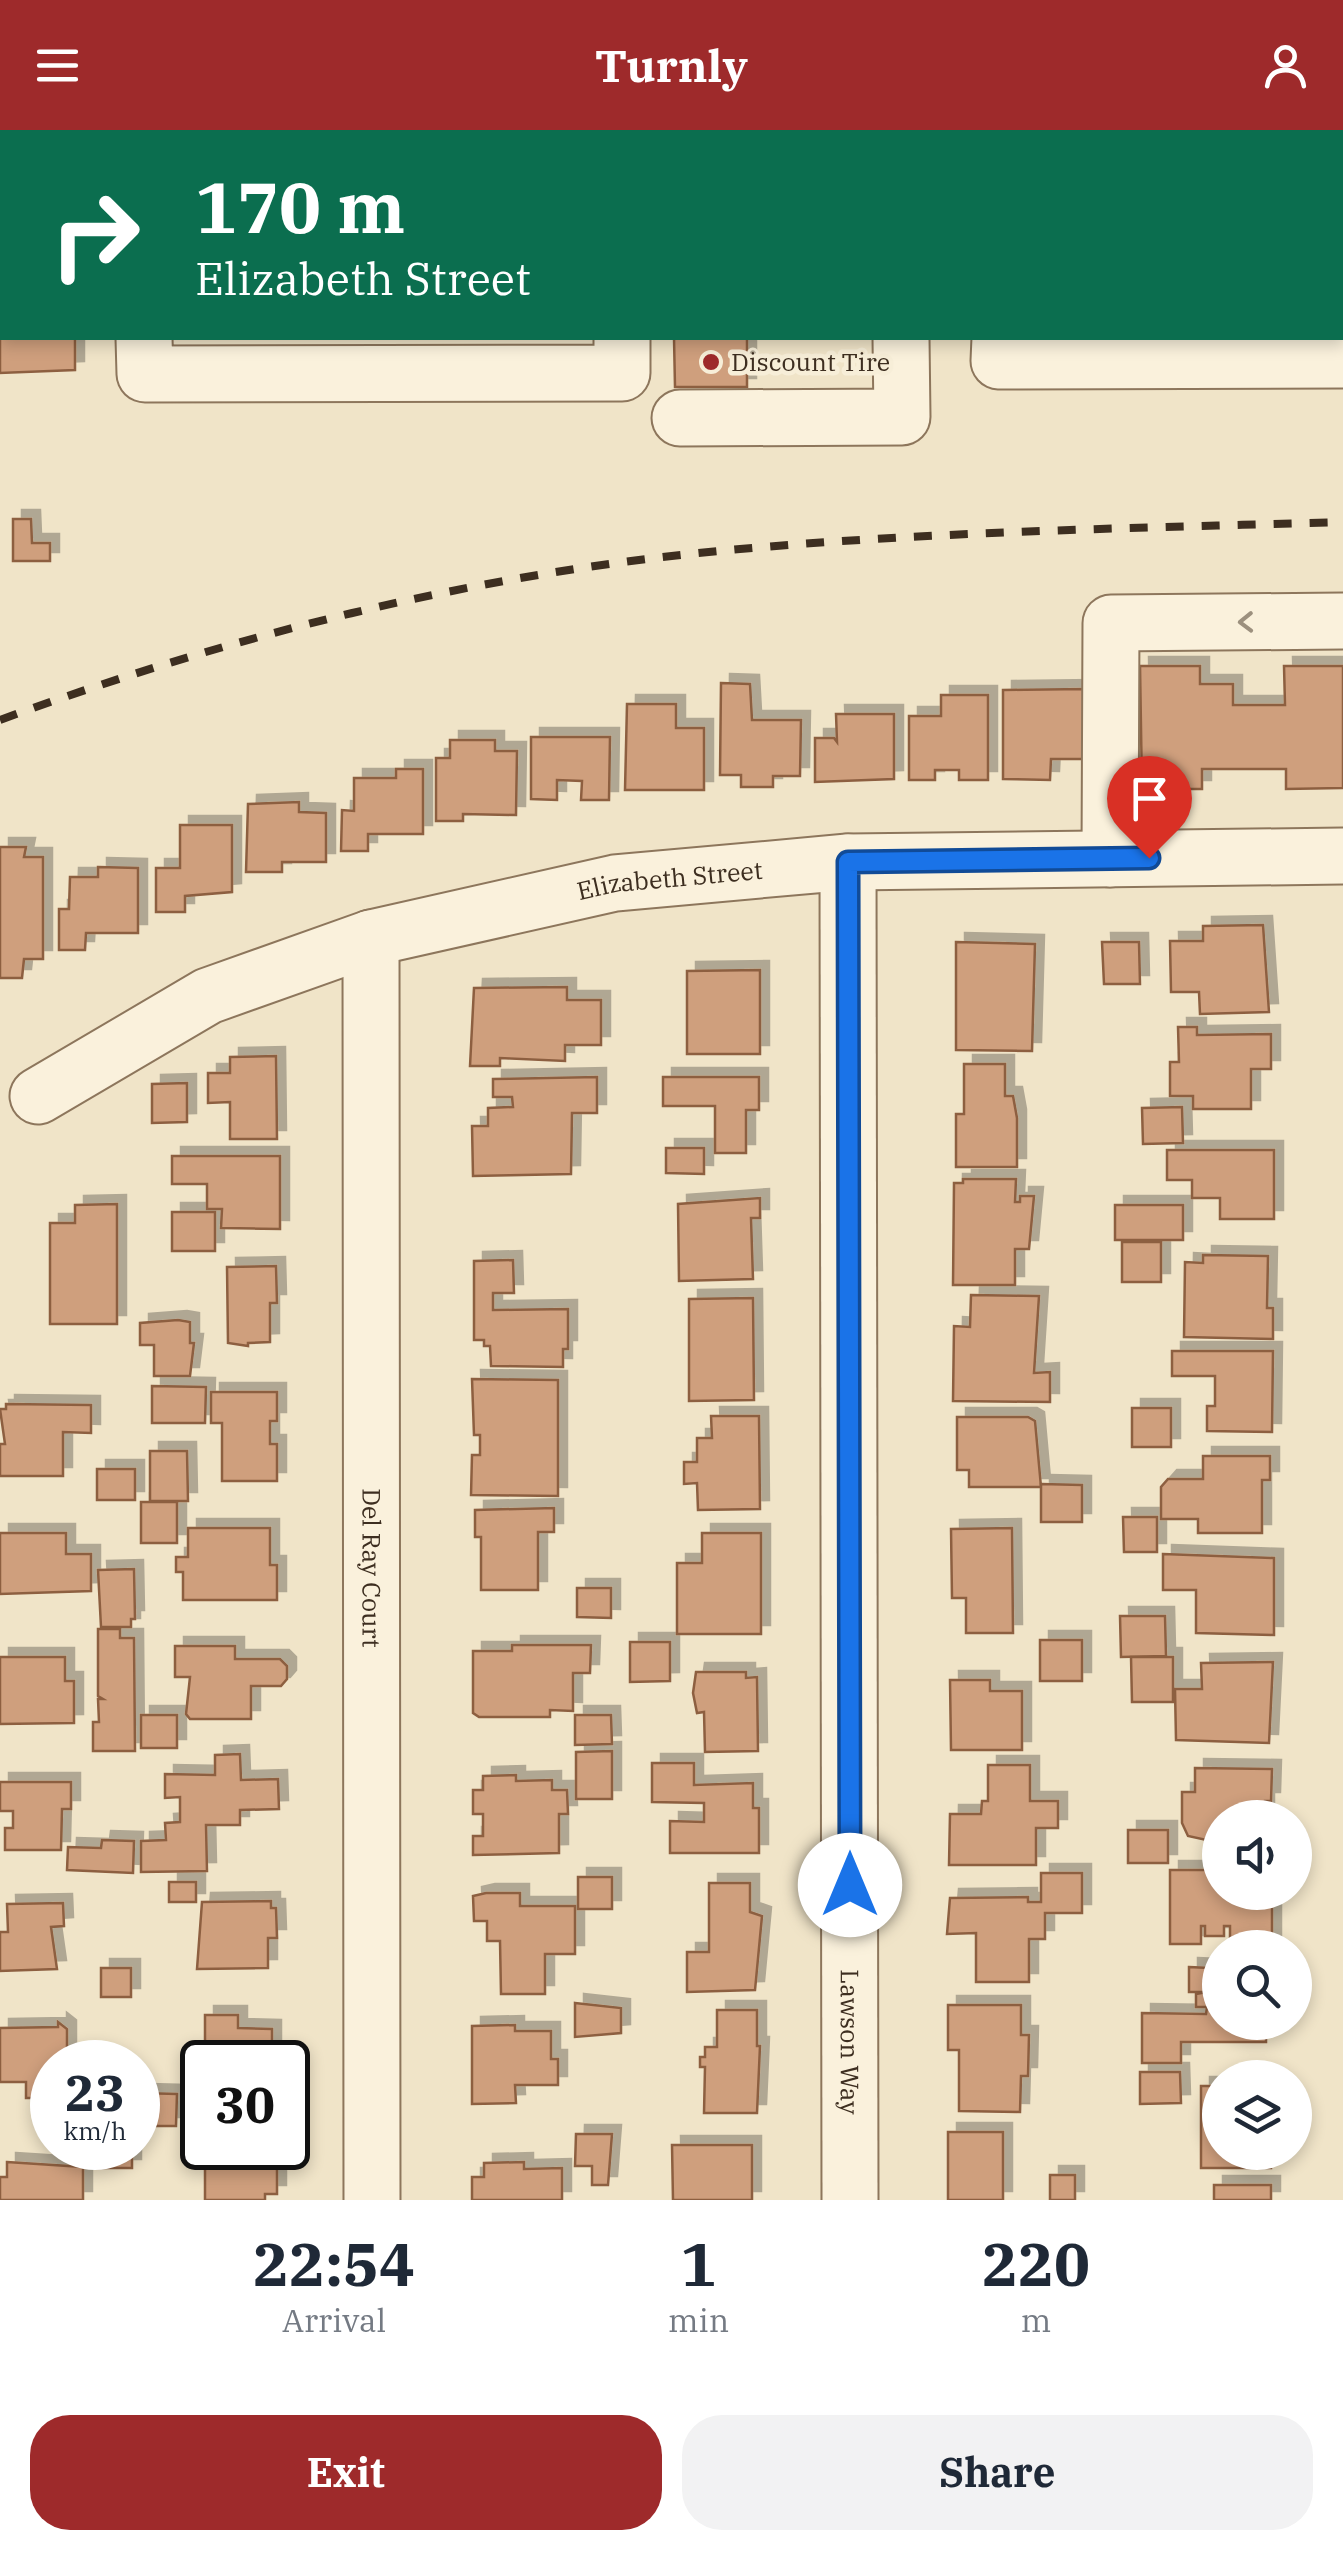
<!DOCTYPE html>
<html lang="en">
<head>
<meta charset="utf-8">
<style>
	:root { --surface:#fff; --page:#f2f2f3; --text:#1f2937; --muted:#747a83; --accent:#9e2a2b }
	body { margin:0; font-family:"IBM Plex Serif",serif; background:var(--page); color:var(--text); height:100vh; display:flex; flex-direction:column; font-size:38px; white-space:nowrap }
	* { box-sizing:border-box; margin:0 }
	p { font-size:32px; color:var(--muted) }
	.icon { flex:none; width:55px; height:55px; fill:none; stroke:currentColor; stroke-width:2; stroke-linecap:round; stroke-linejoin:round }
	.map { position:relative; height:2070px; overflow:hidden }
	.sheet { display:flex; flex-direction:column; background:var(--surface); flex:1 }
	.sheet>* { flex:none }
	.banner { position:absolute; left:0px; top:0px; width:1345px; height:210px; box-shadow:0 5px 15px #0003; background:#0b6e4f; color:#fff; overflow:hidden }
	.tools { position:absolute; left:1202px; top:1670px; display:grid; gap:20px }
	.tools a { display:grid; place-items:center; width:110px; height:110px; border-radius:50%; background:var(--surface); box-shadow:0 5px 15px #0003; font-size:50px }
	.speed { position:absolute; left:30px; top:1910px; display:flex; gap:20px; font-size:50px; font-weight:700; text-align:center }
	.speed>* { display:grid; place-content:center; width:130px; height:130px; border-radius:50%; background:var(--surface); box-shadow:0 5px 15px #0003; line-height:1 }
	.speed small { font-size:25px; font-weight:400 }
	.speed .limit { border:5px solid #111; border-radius:15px; background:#fff; color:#111 }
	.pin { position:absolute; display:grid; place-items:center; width:85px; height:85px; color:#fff; margin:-102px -42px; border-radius:50% 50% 50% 0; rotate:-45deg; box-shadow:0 0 10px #0007 }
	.pin .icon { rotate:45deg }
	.me { position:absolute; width:110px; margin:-55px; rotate:0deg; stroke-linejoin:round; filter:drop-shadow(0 0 8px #0008) }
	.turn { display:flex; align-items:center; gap:35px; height:210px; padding:0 30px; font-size:45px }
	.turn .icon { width:130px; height:130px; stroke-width:2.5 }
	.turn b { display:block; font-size:70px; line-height:85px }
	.eta { display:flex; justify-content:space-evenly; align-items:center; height:170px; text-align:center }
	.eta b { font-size:60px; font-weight:700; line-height:70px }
	.action { display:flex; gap:20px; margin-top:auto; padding:20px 30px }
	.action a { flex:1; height:115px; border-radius:40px; background:var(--accent); color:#fff; font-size:40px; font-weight:700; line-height:115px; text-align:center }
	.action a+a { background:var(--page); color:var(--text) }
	header { display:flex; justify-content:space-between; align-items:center; height:130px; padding:0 30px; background:var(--accent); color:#fff; font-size:45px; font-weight:700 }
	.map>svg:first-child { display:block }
	.building { fill:#cf9f7d; stroke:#8d5f41; stroke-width:2.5; filter:url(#shadow) }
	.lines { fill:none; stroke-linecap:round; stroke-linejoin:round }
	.minor-casing { stroke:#8d765c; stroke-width:59 }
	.minor { stroke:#faf1dc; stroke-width:55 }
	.rail { stroke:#3d2e20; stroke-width:8; stroke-dasharray:18 18; stroke-linecap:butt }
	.oneway { stroke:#9c907e }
	.route-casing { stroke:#114b97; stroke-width:25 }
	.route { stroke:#1a73e8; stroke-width:18 }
	.poi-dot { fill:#9e2a2b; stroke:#f7eed8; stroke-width:4 }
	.labels { text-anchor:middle; stroke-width:9; stroke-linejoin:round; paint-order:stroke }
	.poi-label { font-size:25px; fill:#3d2e20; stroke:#f7eed8; text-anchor:start }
	.street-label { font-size:25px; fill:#3d2e20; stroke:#f7eed8 }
</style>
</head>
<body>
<header><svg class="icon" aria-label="menu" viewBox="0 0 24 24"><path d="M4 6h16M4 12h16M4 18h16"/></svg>Turnly<svg class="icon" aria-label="person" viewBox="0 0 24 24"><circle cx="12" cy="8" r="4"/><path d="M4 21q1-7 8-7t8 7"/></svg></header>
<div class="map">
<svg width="1343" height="2070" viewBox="0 0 1343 2070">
	<defs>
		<filter id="shadow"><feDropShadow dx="9" dy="-9" stdDeviation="0" flood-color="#0004"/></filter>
	</defs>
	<rect width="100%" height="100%" fill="#f0e4c8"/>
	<g class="building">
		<rect x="198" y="0" width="129" height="2"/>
		<polygon points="672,0 752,0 753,2 672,2"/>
		<polygon points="0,18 2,208 75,208 75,240 0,243"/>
		<polygon points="674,208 747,208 747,257 675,257"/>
		<polygon points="13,389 31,389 32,413 50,413 50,431 13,431"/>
		<polygon points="1140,536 1200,536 1200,554 1233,554 1233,575 1285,575 1284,536 1343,536 1343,658 1286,659 1286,639 1202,639 1202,659 1142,659"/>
		<polygon points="721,553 750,554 752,590 801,590 800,646 773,646 773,657 741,657 741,645 720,645"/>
		<polygon points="1084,559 1083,629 1051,629 1050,650 1003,649 1003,560"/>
		<polygon points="941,565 988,565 988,650 959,650 959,640 935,640 935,650 909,650 909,586 941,586"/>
		<polygon points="627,574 676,574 676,598 704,598 704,660 625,660"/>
		<polygon points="836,584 894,584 894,649 815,652 815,608 834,608 837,612"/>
		<polygon points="531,607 610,607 609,670 581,670 582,651 557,650 557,670 531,669"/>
		<polygon points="450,610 495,610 495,621 517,621 516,685 463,684 463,691 436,691 436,628 450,628"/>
		<polygon points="396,639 423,639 423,704 368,704 368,721 341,721 342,680 354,681 354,648 396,648"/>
		<polygon points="299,672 299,682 326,683 326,732 282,732 282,742 246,742 248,674"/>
		<polygon points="180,695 232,695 232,762 185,766 185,782 156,782 156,738 180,738"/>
		<polygon points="0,717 26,717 24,727 43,727 43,829 24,829 22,848 0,848"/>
		<polygon points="98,737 138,738 138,803 86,803 85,820 59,820 59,779 69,779 70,747 98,747"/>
		<polygon points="1263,795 1269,882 1200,884 1199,862 1171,862 1170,811 1203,811 1203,796"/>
		<polygon points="956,812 1035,814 1032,921 956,920"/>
		<polygon points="1102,812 1139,812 1140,854 1104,854"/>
		<polygon points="760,840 760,924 687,924 687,841"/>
		<polygon points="567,857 567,870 601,870 601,915 565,915 565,931 500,928 500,936 470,936 474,858"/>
		<polygon points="1178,897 1197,897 1197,905 1271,904 1271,939 1251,939 1251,979 1193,979 1193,966 1170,966 1170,932 1179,932"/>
		<polygon points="276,926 277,1009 230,1009 230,972 208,973 208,943 230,943 230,927"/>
		<polygon points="964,934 1005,934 1005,966 1013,966 1017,988 1017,1037 956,1037 956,984 964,984"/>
		<polygon points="597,947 597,983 572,983 571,1044 473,1046 472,996 488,996 488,978 513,977 512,967 493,967 493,949"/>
		<polygon points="663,947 759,947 759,980 746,980 746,1023 715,1023 715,976 663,976"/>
		<polygon points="187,953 187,992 152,993 152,954"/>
		<polygon points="1182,977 1183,1013 1143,1014 1142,978"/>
		<polygon points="666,1018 704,1018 704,1044 666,1043"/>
		<polygon points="1167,1020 1274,1020 1274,1089 1220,1089 1220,1068 1192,1068 1192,1050 1167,1050"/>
		<polygon points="172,1026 280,1026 280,1099 221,1098 222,1079 207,1079 207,1054 172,1054"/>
		<polygon points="963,1049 1016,1049 1015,1072 1020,1072 1020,1066 1034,1066 1029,1119 1015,1119 1015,1155 953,1155 954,1053 963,1053"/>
		<polygon points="760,1068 760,1088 751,1088 753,1149 679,1151 678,1074"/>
		<polygon points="117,1074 117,1194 50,1194 50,1093 75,1093 75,1075"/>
		<rect x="1115" y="1075" width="68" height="35"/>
		<rect x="172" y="1082" width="43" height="39"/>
		<rect x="1122" y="1112" width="39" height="40"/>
		<polygon points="1203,1125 1268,1126 1267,1178 1273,1178 1273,1209 1184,1207 1185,1132 1203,1133"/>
		<polygon points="513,1130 514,1163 493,1163 493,1180 568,1179 568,1219 563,1219 563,1237 491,1236 490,1216 484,1216 484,1210 474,1210 474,1131"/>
		<polygon points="276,1136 277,1173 270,1173 270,1212 248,1213 248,1216 228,1213 227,1137"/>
		<polygon points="971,1165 1039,1166 1034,1243 1050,1242 1050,1272 953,1271 954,1196 970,1197"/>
		<polygon points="753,1168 754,1270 689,1271 689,1169"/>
		<polygon points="178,1190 190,1192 190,1213 194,1213 190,1246 154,1246 154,1215 140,1215 140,1193"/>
		<polygon points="1172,1221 1273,1221 1272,1302 1207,1301 1207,1276 1215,1276 1215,1246 1172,1246"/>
		<polygon points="472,1249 558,1250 558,1366 471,1365 472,1325 480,1325 480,1305 474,1305"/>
		<polygon points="152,1256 206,1257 205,1293 152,1293"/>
		<polygon points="211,1262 277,1262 277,1291 270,1291 270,1314 277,1314 277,1351 222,1351 222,1293 211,1293"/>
		<polygon points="6,1274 91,1275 91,1303 63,1302 63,1346 0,1346 0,1314 5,1314 0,1279 6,1279"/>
		<rect x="1132" y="1278" width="39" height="39"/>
		<polygon points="711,1286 759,1286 760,1379 698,1380 697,1353 684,1354 684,1332 697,1332 697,1308 712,1308"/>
		<polygon points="957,1287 1028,1287 1035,1291 1041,1357 969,1357 969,1340 957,1340"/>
		<polygon points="150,1321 187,1321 188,1371 150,1371"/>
		<polygon points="1203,1326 1270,1326 1270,1350 1262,1350 1262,1403 1198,1403 1198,1389 1161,1389 1161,1357 1168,1349 1203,1349"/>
		<rect x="97" y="1339" width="38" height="31"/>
		<polygon points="1041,1354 1082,1355 1082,1392 1041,1392"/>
		<rect x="141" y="1372" width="36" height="41"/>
		<polygon points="554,1378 554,1402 538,1402 538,1460 481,1460 481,1407 475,1407 475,1380"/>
		<polygon points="1123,1387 1157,1387 1157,1422 1124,1422"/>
		<polygon points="188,1398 270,1398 270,1435 277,1435 277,1470 183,1470 183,1442 176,1442 176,1427 188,1427"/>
		<polygon points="1012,1398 1013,1503 966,1503 966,1468 952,1468 951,1399"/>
		<polygon points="0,1403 66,1403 66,1424 91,1424 91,1461 0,1464"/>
		<polygon points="702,1403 761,1403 761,1504 677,1504 677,1433 702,1433"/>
		<polygon points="1163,1424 1274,1428 1274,1505 1196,1503 1196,1460 1163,1460"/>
		<polygon points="134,1439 135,1489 131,1489 131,1497 101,1497 98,1440"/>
		<polygon points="577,1458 611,1458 611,1488 577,1487"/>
		<polygon points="1120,1486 1165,1486 1166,1526 1121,1527"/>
		<polygon points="98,1499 120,1499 120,1508 134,1508 135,1621 93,1621 93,1592 99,1592 98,1569 103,1569 98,1566"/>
		<rect x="1040" y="1510" width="42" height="41"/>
		<polygon points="630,1512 670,1512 670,1551 630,1552"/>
		<polygon points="512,1515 591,1515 590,1543 573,1543 573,1581 550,1580 550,1587 479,1587 473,1583 473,1521 512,1521"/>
		<polygon points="175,1516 235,1516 235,1529 280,1529 287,1536 287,1549 281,1556 251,1556 251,1589 190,1589 186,1584 190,1547 175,1547"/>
		<polygon points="0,1527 65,1527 65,1551 74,1551 74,1593 0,1594"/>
		<polygon points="1131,1527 1173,1527 1173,1572 1132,1572"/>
		<polygon points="1273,1532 1269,1613 1176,1610 1175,1559 1202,1559 1201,1533"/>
		<polygon points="696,1542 746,1542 746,1548 757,1547 758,1621 705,1622 704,1582 697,1583 693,1563"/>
		<polygon points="950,1550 990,1550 990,1561 1022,1561 1022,1620 951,1620"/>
		<rect x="141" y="1585" width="36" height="33"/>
		<polygon points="575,1585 611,1585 612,1614 575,1615"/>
		<polygon points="612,1621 612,1669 576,1669 576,1622"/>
		<polygon points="240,1624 241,1650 278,1649 279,1679 240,1680 240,1695 206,1695 207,1741 141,1742 141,1711 166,1710 165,1693 180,1692 180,1667 165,1668 165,1644 215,1645 215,1625"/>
		<polygon points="652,1633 694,1633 694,1655 753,1653 753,1678 759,1678 759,1723 670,1723 670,1691 704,1692 704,1673 652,1672"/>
		<polygon points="988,1635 1030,1635 1030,1671 1058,1671 1058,1698 1036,1698 1036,1735 949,1735 950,1684 981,1684 982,1671 988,1671"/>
		<polygon points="1195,1638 1272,1639 1271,1671 1265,1671 1265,1688 1220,1688 1220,1713 1188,1706 1182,1693 1182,1662 1195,1662"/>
		<polygon points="516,1645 516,1651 552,1650 552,1660 567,1660 568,1684 559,1684 559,1723 473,1725 473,1706 483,1706 483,1684 473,1684 473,1660 483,1660 483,1646"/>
		<polygon points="0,1652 71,1652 71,1679 62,1679 61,1720 5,1720 5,1698 13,1698 13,1681 0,1681"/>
		<rect x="1128" y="1700" width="40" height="33"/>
		<polygon points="102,1710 134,1711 133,1743 67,1740 68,1717 101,1718"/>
		<polygon points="1170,1740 1220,1740 1220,1762 1272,1762 1272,1818 1230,1818 1230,1796 1224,1796 1224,1806 1205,1806 1205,1796 1201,1796 1201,1814 1170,1814"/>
		<polygon points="1041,1743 1082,1743 1082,1783 1045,1783 1045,1809 1029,1809 1029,1852 976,1852 976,1803 947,1804 950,1768 1028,1767 1028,1772 1041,1772"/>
		<rect x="578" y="1747" width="34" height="32"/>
		<rect x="169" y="1752" width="27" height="20"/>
		<polygon points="709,1753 750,1753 750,1782 762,1786 755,1860 687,1862 687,1822 709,1822"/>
		<polygon points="486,1763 520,1763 520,1776 575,1776 575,1824 545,1824 545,1864 501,1864 500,1811 487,1811 487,1791 474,1791 473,1766"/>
		<polygon points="271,1771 271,1778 276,1778 277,1808 268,1808 268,1838 197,1839 202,1772"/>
		<polygon points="63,1773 64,1796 51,1797 57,1839 0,1841 0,1802 8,1802 7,1774"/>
		<polygon points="1189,1837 1209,1838 1209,1845 1220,1845 1220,1892 1266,1892 1266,1912 1181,1912 1181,1933 1142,1933 1142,1883 1206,1884 1207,1877 1196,1877 1196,1864 1207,1862 1189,1862"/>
		<rect x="101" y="1838" width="30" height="29"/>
		<polygon points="575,1873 621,1878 621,1903 575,1907"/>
		<polygon points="948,1875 1021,1875 1021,1905 1029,1905 1028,1946 1021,1946 1020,1982 959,1981 959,1920 948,1920"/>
		<polygon points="717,1880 757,1880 757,1916 760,1916 757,1983 704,1983 705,1937 700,1937 700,1927 705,1927 705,1917 717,1917"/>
		<polygon points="205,1885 238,1885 238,1898 272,1899 272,1932 205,1932"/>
		<polygon points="58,1892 67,1899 67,1932 52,1932 52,1968 26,1968 26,1952 0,1952 0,1898 58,1897"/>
		<polygon points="515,1895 515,1901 551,1901 551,1929 558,1929 558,1955 515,1955 516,1973 472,1974 472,1896"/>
		<polygon points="1140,1942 1180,1942 1181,1973 1140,1974"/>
		<polygon points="1201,1956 1220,1956 1220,2022 1271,2022 1271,2038 1201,2038"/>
		<polygon points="141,1963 177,1964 176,1996 141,1996"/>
		<polygon points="192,2001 202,2001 202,2018 264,2018 264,2030 277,2030 277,2064 265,2064 265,2070 205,2070 205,2036 192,2030"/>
		<rect x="948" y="2002" width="55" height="68"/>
		<polygon points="576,2004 612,2004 608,2055 592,2055 592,2036 575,2036"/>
		<polygon points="672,2015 752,2015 752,2070 673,2070"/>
		<rect x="97" y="2018" width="35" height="20"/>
		<polygon points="7,2032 83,2037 83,2070 0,2070 0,2047 7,2047"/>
		<polygon points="524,2032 524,2039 562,2038 562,2070 472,2070 472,2047 484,2047 484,2033"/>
		<rect x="1050" y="2045" width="25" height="25"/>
		<rect x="1214" y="2055" width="57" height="15"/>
	</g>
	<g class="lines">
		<defs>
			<g id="minor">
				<polyline points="140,0 140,2"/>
				<polyline points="387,0 388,2"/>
				<polyline points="588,0 588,2"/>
				<polyline points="901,0 901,2"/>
				<polyline points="1002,2 1002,0"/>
				<polyline points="144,208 145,244 622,243 622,208"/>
				<polyline points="1000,208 999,231 1343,230"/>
				<polyline points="680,288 902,287 901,208"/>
				<polyline points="1110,729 1111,493 1343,491"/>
				<path id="s1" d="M848 732 850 2070"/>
				<path id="s2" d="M371 808 372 2070"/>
				<path id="s3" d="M38 966 208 866 371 808 615 753 848 732 1343 726"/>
			</g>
		</defs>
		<use href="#minor" class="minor-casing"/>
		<use href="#minor" class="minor"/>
		<path class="rail" d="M0 590C237 503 488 441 740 419 941 401 1142 398 1343 392"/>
	</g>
	<defs><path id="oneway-chevron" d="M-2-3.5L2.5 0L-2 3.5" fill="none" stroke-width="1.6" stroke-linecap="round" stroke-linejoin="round" transform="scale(2.5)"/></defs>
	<use class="oneway" href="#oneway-chevron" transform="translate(1246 492) rotate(179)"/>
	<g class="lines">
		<defs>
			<polyline id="route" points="850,1755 848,732 1149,728"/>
		</defs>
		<use href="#route" class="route-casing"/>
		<use href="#route" class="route"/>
	</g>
	<circle class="poi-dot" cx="711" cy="232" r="10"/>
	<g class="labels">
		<g class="poi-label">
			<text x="731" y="241">Discount Tire</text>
		</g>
		<g class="street-label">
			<text dy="9" stroke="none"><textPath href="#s3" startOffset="675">Elizabeth Street</textPath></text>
			<text dy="9" stroke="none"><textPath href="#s2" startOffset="630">Del Ray Court</textPath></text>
			<text dy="9" stroke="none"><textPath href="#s1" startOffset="1180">Lawson Way</textPath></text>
		</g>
	</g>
</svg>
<div class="tools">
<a><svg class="icon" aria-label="sound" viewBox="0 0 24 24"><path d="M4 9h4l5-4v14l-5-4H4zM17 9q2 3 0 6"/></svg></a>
<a><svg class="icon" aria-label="search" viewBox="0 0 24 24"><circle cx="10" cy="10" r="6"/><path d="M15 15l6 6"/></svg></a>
<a><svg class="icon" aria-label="layers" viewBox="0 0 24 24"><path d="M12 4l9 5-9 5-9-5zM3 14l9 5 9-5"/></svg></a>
</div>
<div class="speed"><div>23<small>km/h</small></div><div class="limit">30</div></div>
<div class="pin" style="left:1149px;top:728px;background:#d93025"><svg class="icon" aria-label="arrive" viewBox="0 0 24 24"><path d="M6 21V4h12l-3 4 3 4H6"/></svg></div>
<svg class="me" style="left:850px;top:1755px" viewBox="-20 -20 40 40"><circle r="19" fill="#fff"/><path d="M0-13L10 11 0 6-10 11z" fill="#1a73e8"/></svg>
<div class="banner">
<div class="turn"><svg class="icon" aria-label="right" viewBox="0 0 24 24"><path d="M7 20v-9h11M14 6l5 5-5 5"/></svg><div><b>170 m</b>Elizabeth Street</div></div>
</div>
</div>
<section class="sheet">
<div class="eta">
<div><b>22:54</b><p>Arrival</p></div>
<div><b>1</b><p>min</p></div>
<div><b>220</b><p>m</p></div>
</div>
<div class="action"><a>Exit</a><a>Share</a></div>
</section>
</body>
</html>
